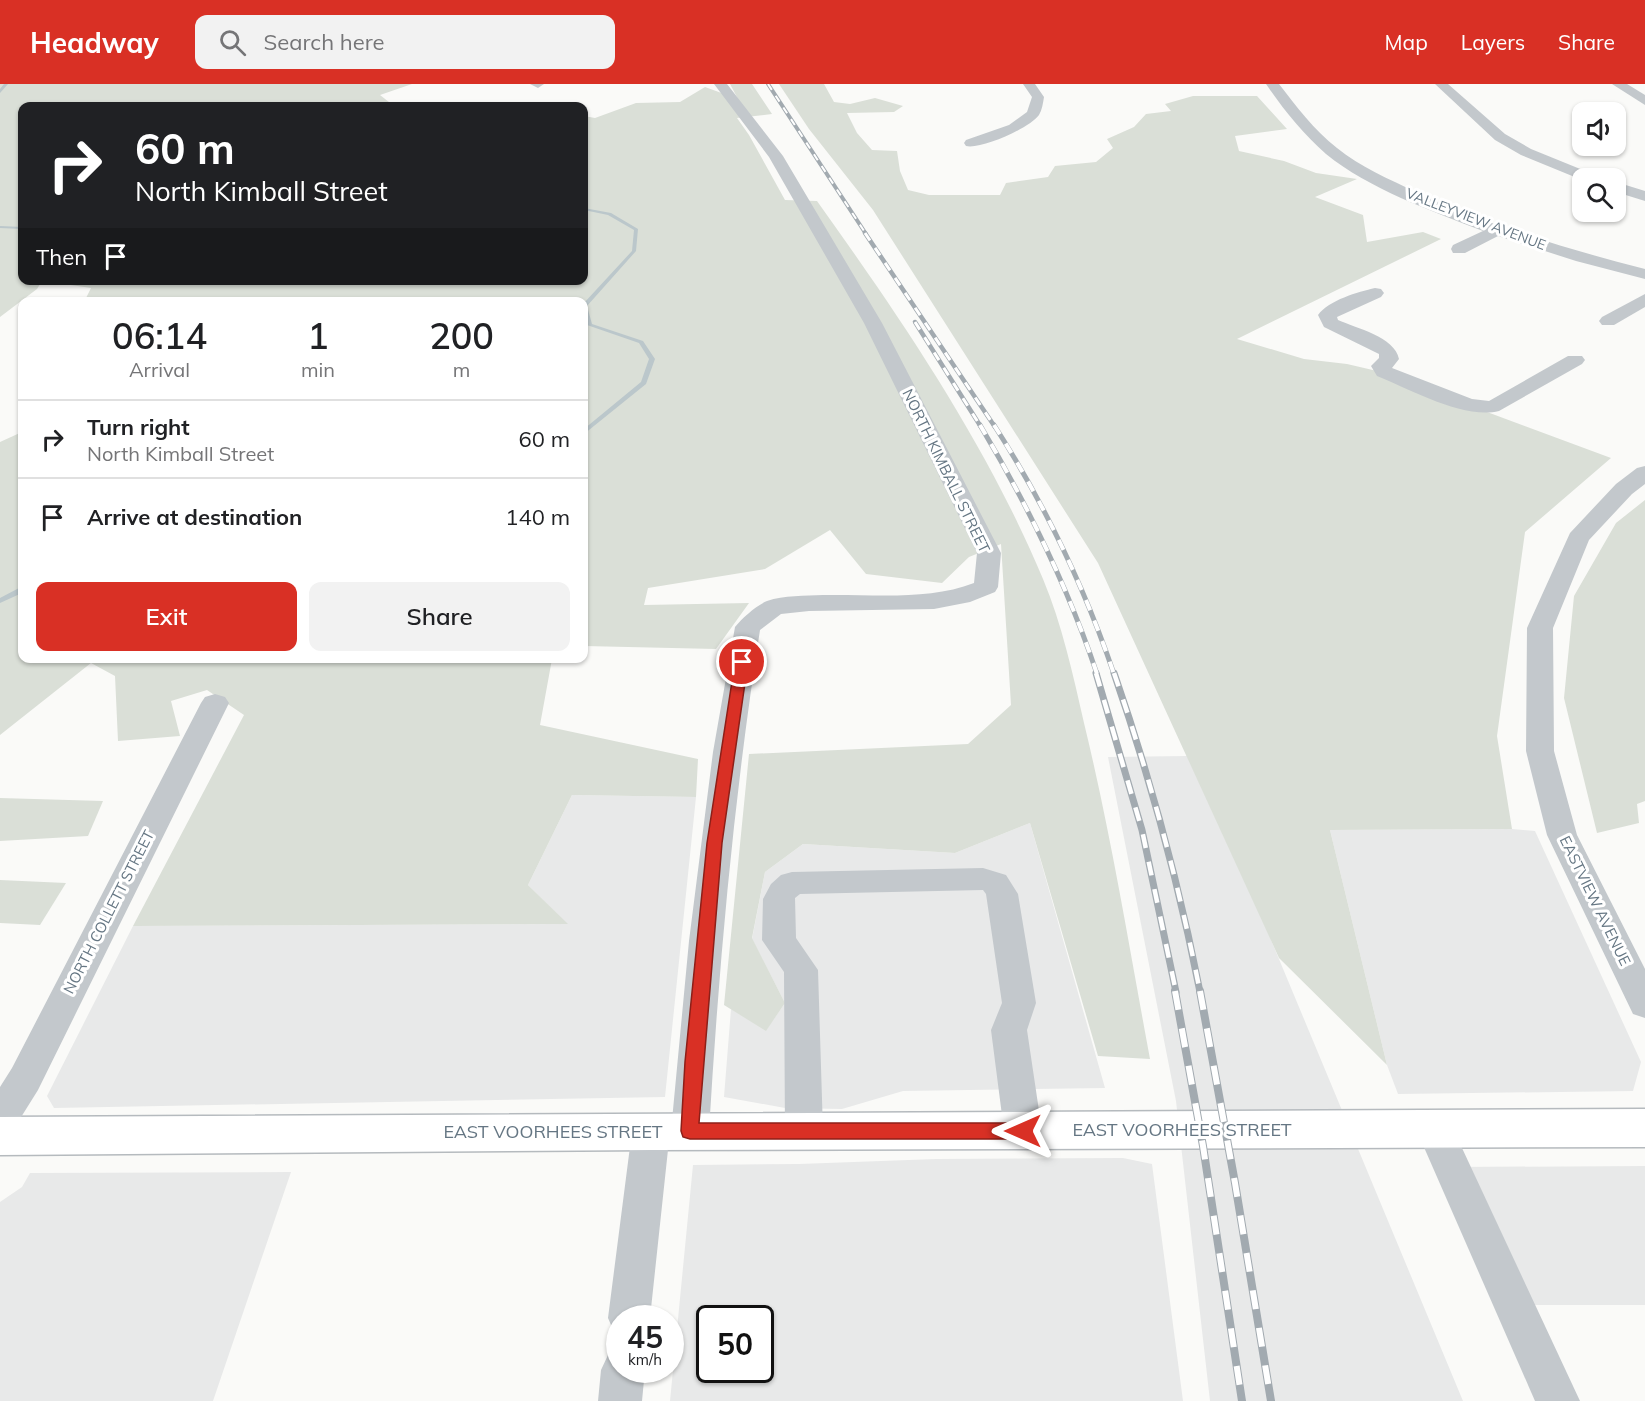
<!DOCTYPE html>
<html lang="en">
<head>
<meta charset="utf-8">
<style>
	:root { --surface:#fff; --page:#f2f2f2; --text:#202124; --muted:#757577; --line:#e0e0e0; --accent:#d93025 }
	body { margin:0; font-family:Mulish,sans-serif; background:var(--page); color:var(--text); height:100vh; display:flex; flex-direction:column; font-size:22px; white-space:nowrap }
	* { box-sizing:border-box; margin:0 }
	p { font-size:20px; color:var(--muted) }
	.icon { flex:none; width:33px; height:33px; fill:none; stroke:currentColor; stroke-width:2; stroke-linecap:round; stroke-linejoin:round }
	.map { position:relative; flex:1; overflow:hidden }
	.panel { position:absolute; left:18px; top:213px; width:570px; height:366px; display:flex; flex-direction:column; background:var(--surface); border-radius:12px; box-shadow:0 2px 4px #0004 }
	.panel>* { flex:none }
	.guide { position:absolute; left:18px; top:18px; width:570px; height:183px; border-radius:12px; box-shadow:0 2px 4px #0004; background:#202124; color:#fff; overflow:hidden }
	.buttons { position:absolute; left:1572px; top:18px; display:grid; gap:12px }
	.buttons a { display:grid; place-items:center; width:54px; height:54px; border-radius:12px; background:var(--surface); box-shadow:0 2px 4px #0004; font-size:30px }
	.speed { position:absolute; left:606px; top:1221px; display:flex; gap:12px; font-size:30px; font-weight:700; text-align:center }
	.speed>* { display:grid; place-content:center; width:78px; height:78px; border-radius:50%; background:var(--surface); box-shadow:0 2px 4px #0004; line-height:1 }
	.speed small { font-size:15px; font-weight:400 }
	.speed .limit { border:3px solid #111; border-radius:9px; background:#fff; color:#111 }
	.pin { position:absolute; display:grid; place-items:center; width:51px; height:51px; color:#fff; margin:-26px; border:3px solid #fff; border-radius:50%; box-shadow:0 2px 6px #0007 }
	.me { position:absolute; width:66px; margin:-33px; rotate:270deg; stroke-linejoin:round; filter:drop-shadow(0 0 4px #0008) }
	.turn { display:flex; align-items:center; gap:21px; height:126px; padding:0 18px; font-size:27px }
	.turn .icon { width:78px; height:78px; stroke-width:2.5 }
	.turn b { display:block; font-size:42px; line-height:51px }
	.then { display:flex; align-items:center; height:57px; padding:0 18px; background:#0003; gap:12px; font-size:22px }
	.eta { display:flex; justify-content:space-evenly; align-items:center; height:102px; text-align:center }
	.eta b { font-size:36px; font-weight:600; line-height:42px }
	.action { display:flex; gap:12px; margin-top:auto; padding:12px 18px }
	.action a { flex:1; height:69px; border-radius:12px; background:var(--accent); color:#fff; font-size:24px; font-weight:600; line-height:69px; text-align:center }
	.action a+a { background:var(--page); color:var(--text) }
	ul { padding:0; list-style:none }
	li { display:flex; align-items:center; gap:18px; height:78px; padding:0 18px; border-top:2px solid var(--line) }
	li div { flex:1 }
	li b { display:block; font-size:22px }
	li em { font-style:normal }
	header { display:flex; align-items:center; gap:36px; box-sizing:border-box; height:84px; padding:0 30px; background:var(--accent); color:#fff }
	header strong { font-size:28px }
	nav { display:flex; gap:33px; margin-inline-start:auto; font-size:21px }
	.search { width:420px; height:54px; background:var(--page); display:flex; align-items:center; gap:15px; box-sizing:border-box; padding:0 21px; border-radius:12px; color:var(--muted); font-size:22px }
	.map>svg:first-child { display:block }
	.built { fill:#e8e9e9; fill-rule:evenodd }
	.green { fill:#dadfd7 }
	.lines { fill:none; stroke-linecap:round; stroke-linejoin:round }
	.stream { fill:#bbc7cb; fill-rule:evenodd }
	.major-casing { stroke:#b5babe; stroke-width:3 }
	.minor { fill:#c3c8cc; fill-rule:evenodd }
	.major { fill:#fff; fill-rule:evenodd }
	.rail-far4-casing { stroke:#a2aab0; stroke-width:4 }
	.rail-far3-casing { stroke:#a2aab0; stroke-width:4.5 }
	.rail-far2-casing { stroke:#a2aab0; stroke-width:5 }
	.rail-far1-casing { stroke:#a2aab0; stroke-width:7 }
	.rail-casing { stroke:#a2aab0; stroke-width:8 }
	.rail-far4 { stroke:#fff; stroke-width:2; stroke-dasharray:7; stroke-linecap:butt }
	.rail-far3 { stroke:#fff; stroke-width:3; stroke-dasharray:9; stroke-linecap:butt }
	.rail-far2 { stroke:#fff; stroke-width:4; stroke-dasharray:11; stroke-linecap:butt }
	.rail-far1 { stroke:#fff; stroke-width:4.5; stroke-dasharray:14; stroke-linecap:butt }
	.rail { stroke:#fff; stroke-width:6; stroke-dasharray:19; stroke-linecap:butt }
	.route { fill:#d93025; stroke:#8d1f18; stroke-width:1.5 }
	.labels { text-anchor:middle; stroke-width:6; stroke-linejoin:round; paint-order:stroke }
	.far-street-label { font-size:14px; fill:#657683; stroke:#fff }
	.street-label { font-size:15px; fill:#657683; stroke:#fff }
	.near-street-label { font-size:18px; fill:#657683; stroke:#fff }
</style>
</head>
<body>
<header>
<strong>Headway</strong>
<div class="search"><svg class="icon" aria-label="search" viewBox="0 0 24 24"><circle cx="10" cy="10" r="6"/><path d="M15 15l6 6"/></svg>Search here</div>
<nav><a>Map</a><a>Layers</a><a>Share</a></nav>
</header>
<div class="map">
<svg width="1645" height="1317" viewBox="0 0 1645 1317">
	<rect width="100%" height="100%" fill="#fafaf8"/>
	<g class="built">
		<polygon points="1187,672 1269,851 1463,1317 1210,1317 1176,1017 1108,673"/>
		<polygon points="572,711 696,713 665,1013 54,1024 47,1012 133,842 567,840 528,801"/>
		<polygon points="1030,739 1105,1004 903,1007 842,1025 785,1024 724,1013 731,925 766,946 785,919 752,855 765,788 803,760 955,769"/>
		<polygon points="1512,745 1535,747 1641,978 1633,1007 1398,1010 1387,981 1330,746"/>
		<path d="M1123 1074 1152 1080 1183 1317H670L693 1081 799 1080 936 1075ZM760 1234V1286H710V1234Z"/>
		<polygon points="1645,1082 1645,1221 1514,1221 1452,1083"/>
		<polygon points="291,1088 213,1317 0,1317 0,1118 22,1103 30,1089"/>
	</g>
	<g class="green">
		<polygon points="0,0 412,0 380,11 394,22 22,22 22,196 42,197 37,205 0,233"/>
		<path d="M730 0H752L772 30 737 34 749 51 785 116 817 117C902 236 986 359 1043 495 1062 540 1073 591 1084 639 1111 750 1129 862 1150 975L1098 972 1030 739 955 769 803 760 765 788 752 854 785 919 766 947 724 921 749 670 968 660 1011 621 1001 460 969 473 942 499 866 490 830 446 765 485 648 504 644 521 749 519 716 565 584 562V218H84L91 204 64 200 66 196H584V32L595 34 636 19 680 18 705 3 738 15Z"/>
		<polygon points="779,0 824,0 834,18 850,20 875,14 903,22 894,28 847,29 857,49 872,66 897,67 900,87 908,106 929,111 1000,111 1006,99 1048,93 1055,82 1096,78 1113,64 1107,55 1134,43 1146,30 1171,27 1165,20 1193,12 1257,12 1287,45 1235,52 1239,67 1284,77 1316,89 1357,95 1315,113 1363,131 1367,158 1423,148 1441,155 1237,255 1304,275 1347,280 1377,287 1611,374 1525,448 1497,652 1512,745 1330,746 1387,981 1279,874 1098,479 873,126 809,45"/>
		<polygon points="22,348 22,574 552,575 540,641 698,675 696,713 572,711 528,801 568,840 133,842 244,631 207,606 171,617 180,652 118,657 115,592 91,579 0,651 0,358"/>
		<polygon points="1645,416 1645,717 1637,720 1639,739 1597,749 1564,614 1574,512 1616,439"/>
		<polygon points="0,714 103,717 88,752 0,757"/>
		<polygon points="0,796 66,799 40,841 0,839"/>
	</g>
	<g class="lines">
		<g class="stream">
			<polygon points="4,0 8,0 0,9 0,5"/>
			<polygon points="584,124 611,129 638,145 636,167 587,222 592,240 643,257 655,275 646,300 584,350 584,345 641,298 649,275 639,259 587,241 584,229 584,219 632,167 634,146 608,131 584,126"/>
			<polygon points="0,142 22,143 22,145 0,144"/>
			<polygon points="19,504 22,504 22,509 0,519 0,514"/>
		</g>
		<defs>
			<polygon id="major" points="1645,1025 1645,1063 651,1066 0,1071 0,1033"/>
		</defs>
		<use href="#major" class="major-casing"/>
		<g class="minor">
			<polygon points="530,0 544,0 538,4"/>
			<path d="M714 0H727L783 72 882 239 1001 469 998 503 995 508 970 518 934 525 809 527 781 530 760 546C734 712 719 879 709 1047L703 1058 690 1063 677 1058 671 1047 689 857 713 668 735 543C742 534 757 521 767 517 784 511 805 512 823 511 872 510 928 517 974 499L977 469 864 239 769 73Z"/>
			<path d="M1023 0H1035L1044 13C1043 19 1042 26 1039 31 1030 44 980 66 966 62L964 59 966 56 1009 41 1027 28 1032 13Z"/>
			<path d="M1266 0H1279C1296 22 1314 46 1337 64 1360 83 1389 95 1416 108 1490 142 1567 165 1645 185V195L1576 177 1498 152 1465 169H1453L1451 165 1453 161 1483 147C1432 127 1369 105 1326 70 1303 50 1283 25 1266 0Z"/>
			<polygon points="1435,0 1448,0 1505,50 1531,65 1595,91 1597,94 1582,96 1521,71 1495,56"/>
			<polygon points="1612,0 1627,0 1645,11 1645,21"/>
			<polygon points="1616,98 1645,107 1645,117 1616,108"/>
			<path d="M1375 204 1381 205 1384 209 1381 213 1337 233 1338 236C1356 244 1395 253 1399 275L1392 284 1472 315 1489 317 1568 272H1582L1585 276 1582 280 1499 327C1465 336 1409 305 1377 292L1371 282 1379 274V270L1324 243 1318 231C1329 216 1358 208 1375 204Z"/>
			<polygon points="1645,210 1645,223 1614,241 1602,241 1599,237 1602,233"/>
			<polygon points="1645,382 1645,400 1632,410 1589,456 1553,544 1554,667 1577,751 1645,885 1645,934 1633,930 1547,751 1526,667 1527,544 1570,449 1616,400 1637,384"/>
			<polygon points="215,610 225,613 229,619 38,1006 13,1046 0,1051 0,1003 12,984 201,619 205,613"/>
			<polygon points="983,784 1006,791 1018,810 1036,919 1027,946 1042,1047 1036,1058 1023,1063 1010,1058 1004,1047 991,946 1002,919 986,810 983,806 800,810 795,814 796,854 818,886 823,1047 817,1058 804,1063 791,1058 785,1047 784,888 762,856 763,815 771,800 781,791 792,788"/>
			<polygon points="1435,1029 1448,1034 1580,1317 1535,1317 1416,1045 1422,1034"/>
			<polygon points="651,1031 664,1036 670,1047 650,1234 620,1234 620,1250 614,1248 608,1234 632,1047 638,1036"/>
			<polygon points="620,1266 620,1286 645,1286 642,1317 598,1317 601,1286 608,1271"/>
		</g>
		<use href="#major" class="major"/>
		<defs>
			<polyline id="rail-far4" points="768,0 866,150"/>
			<g id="rail-far3">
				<polyline points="865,149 995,343"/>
				<polyline points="915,238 981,343"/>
			</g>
			<g id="rail-far2">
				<path d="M980 341C1027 420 1068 503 1097 590"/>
				<path d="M994 341C1044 419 1084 502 1114 590"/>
			</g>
			<g id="rail-far1">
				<polyline points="1096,589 1142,746 1176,908"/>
				<path d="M1114 589C1150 693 1179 800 1200 908"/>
			</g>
			<g id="rail">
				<polyline points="1175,907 1203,1062 1242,1317"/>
				<polyline points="1200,907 1235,1099 1271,1317"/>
			</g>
		</defs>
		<use href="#rail-far4" class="rail-far4-casing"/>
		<use href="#rail-far3" class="rail-far3-casing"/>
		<use href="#rail-far2" class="rail-far2-casing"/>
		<use href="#rail-far1" class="rail-far1-casing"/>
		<use href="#rail" class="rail-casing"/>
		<use href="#rail-far4" class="rail-far4"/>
		<use href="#rail-far3" class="rail-far3"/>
		<use href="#rail-far2" class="rail-far2"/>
		<use href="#rail-far1" class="rail-far1"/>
		<use href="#rail" class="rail"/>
	</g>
	<polygon class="route" points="742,575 748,578 722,759 699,1039 1023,1039 1029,1041 1032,1047 1029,1052 1023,1055 690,1055 683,1053 681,1047 685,978 707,759 735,578"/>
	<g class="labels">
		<g class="far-street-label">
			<text transform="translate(1476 135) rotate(21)" y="5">VALLEYVIEW AVENUE</text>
		</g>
		<g class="street-label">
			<text transform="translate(946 387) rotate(64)" y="5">NORTH KIMBALL STREET</text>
			<text transform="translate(1595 817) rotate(64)" y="5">EASTVIEW AVENUE</text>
			<text transform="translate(109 828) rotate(-63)" y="5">NORTH COLLETT STREET</text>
		</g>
		<g class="near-street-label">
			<text x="1182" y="1052">EAST VOORHEES STREET</text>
			<text x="553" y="1054">EAST VOORHEES STREET</text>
		</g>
	</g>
</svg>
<div class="buttons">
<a><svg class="icon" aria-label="sound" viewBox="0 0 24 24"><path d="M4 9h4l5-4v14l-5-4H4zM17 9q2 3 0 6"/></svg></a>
<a><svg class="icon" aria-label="search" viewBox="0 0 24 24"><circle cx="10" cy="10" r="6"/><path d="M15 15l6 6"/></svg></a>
</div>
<div class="speed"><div>45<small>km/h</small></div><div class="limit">50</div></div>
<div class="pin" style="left:742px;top:578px;background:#d93025"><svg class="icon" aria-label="arrive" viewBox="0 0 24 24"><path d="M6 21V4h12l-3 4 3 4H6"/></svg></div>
<svg class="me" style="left:1023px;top:1047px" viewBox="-20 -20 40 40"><path d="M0-17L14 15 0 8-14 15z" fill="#d93025" stroke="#fff" stroke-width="4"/></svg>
<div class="guide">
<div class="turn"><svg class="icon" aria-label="right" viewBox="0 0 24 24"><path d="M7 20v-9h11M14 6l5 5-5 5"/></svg><div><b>60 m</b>North Kimball Street</div></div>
<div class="then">Then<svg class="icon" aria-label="arrive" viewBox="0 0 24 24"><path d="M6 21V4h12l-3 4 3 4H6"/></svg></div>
</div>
<section class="panel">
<div class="eta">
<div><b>06:14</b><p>Arrival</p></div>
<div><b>1</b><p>min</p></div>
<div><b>200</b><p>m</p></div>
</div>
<ul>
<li><svg class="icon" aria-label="right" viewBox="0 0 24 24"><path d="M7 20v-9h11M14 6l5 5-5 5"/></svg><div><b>Turn right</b><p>North Kimball Street</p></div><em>60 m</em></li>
<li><svg class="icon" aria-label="arrive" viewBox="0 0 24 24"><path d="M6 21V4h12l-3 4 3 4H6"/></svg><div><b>Arrive at destination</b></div><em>140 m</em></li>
</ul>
<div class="action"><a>Exit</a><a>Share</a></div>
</section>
</div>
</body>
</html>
